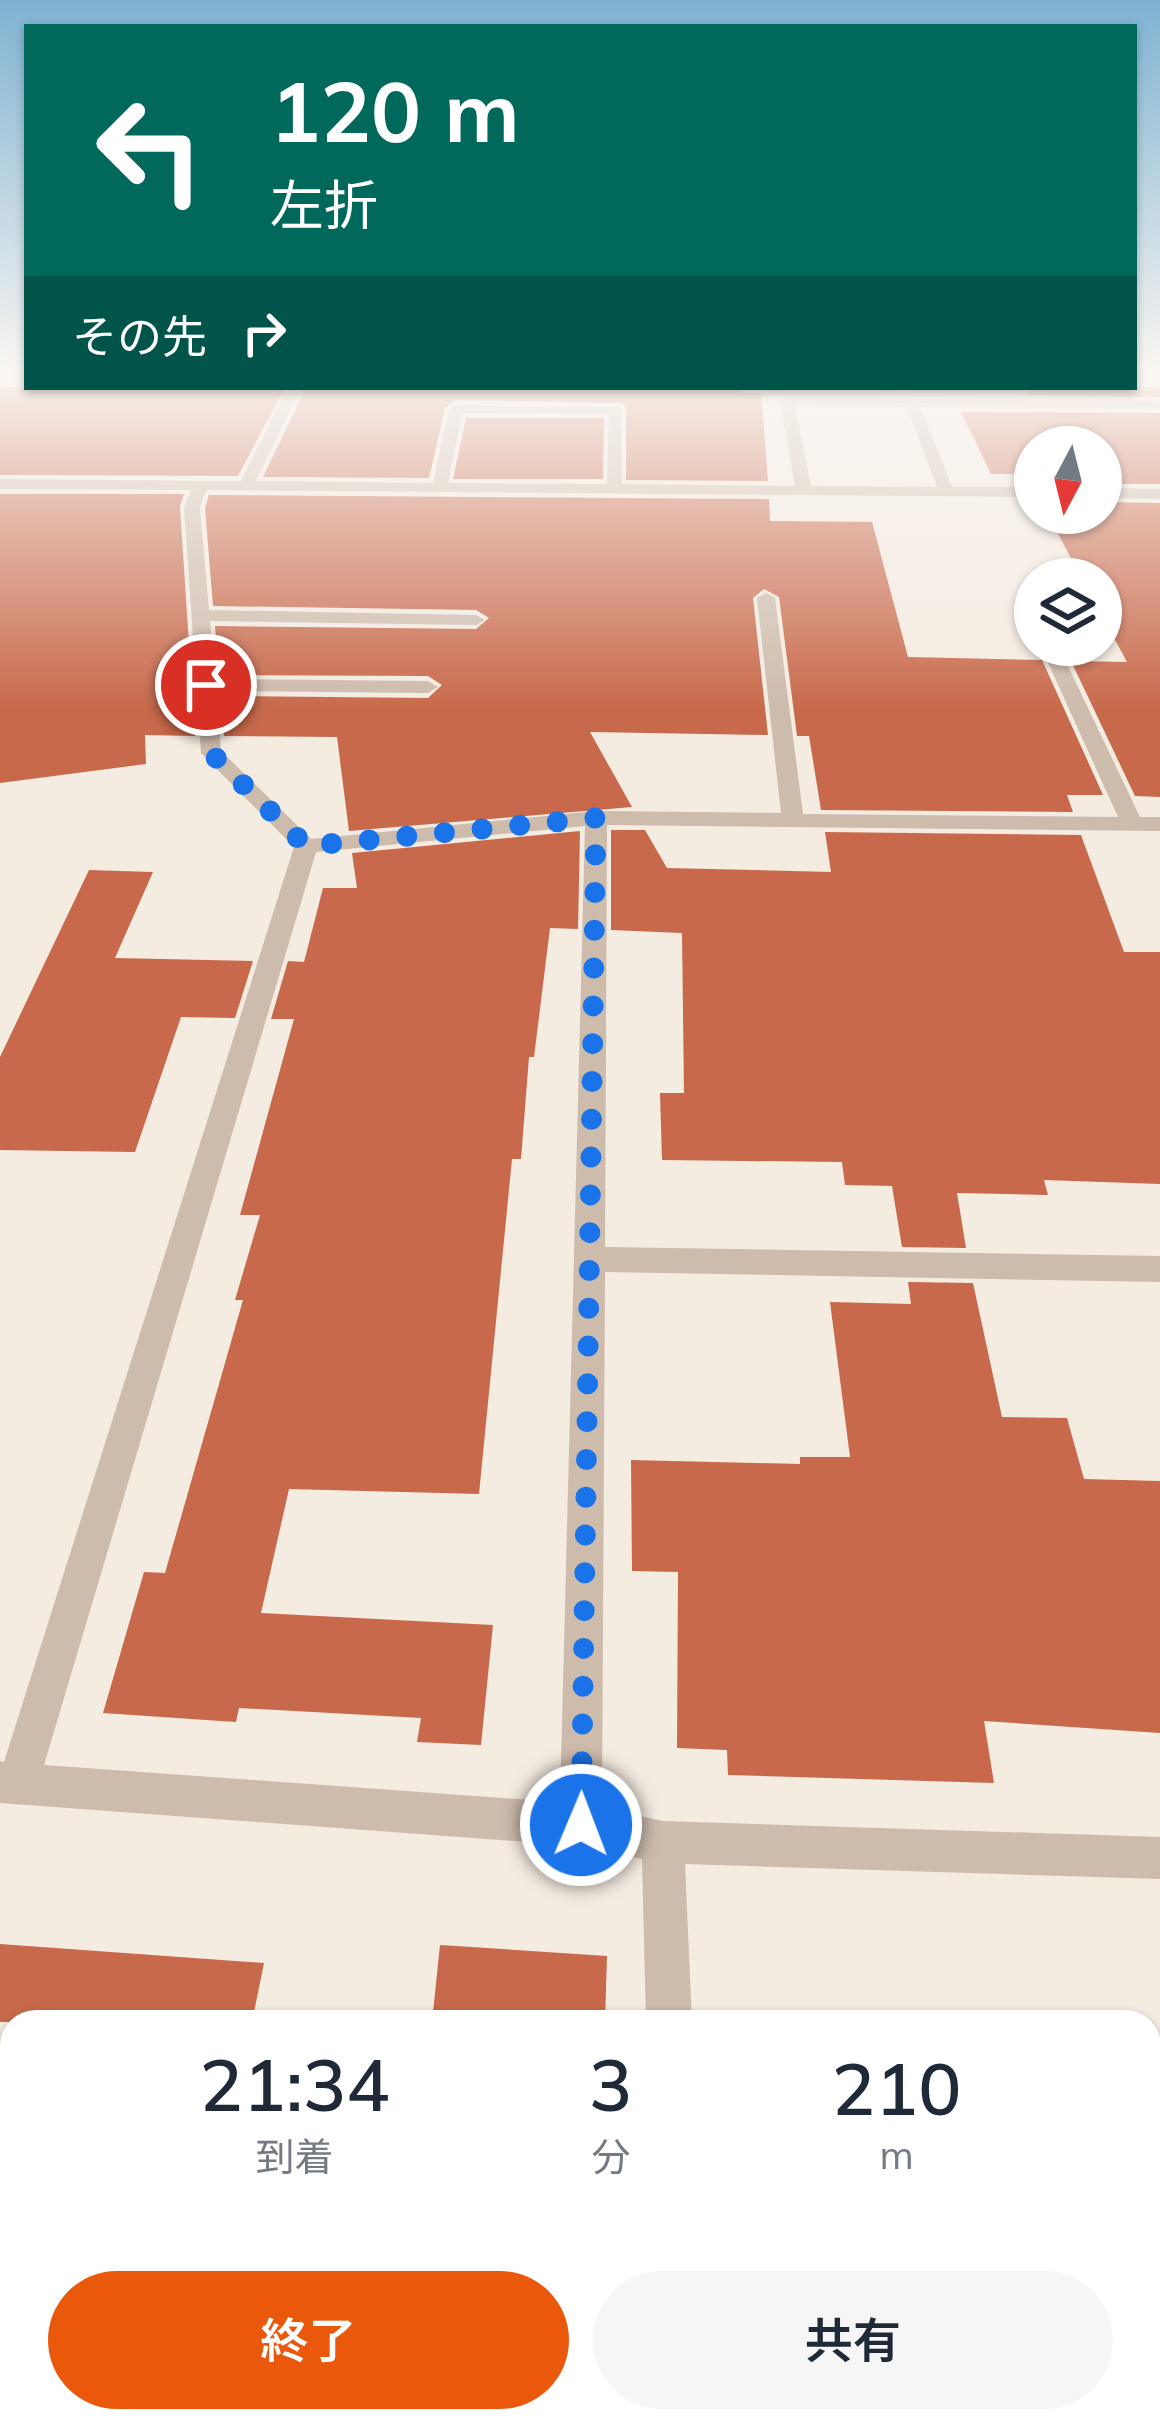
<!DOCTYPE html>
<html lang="ja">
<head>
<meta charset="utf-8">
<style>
	:root { --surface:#fff; --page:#f6f6f7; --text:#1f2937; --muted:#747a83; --accent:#ea580c }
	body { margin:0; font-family:Mulish,"Noto Sans JP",sans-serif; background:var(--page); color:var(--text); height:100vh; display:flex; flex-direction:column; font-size:45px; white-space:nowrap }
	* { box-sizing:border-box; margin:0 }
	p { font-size:39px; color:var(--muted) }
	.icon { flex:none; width:66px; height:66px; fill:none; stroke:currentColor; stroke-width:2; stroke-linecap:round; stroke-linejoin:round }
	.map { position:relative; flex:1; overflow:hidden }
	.sheet { position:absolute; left:0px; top:2010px; width:1161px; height:423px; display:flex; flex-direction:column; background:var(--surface); border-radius:36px 36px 0 0; box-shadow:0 3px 9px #0004 }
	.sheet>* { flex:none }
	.banner { position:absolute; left:24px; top:24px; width:1113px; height:366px; border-radius:0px; box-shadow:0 3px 9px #0004; background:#00695c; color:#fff; overflow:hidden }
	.needle { width:78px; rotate:187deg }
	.buttons { position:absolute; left:1014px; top:426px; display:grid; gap:24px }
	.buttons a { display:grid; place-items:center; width:108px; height:108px; border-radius:50%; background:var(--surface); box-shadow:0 3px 9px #0004; font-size:60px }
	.pin { position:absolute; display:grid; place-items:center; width:102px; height:102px; color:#fff; margin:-51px; border:6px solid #fff; border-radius:50%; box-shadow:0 3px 12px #0007 }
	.me { position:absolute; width:132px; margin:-66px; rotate:1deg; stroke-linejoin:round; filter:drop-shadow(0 0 9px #0008) }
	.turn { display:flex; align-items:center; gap:42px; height:252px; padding:0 48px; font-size:54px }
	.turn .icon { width:156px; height:156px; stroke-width:2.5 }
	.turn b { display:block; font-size:84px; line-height:102px }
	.then { display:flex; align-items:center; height:114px; padding:0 48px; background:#0003; gap:24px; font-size:45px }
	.eta { display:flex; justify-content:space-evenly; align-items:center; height:204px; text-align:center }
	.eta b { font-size:72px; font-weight:600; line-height:84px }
	.primary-button { display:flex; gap:24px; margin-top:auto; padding:24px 48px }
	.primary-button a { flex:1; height:138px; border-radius:72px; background:var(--accent); color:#fff; font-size:48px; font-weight:600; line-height:138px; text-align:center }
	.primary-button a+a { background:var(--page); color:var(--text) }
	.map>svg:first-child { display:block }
	.building { fill:#c8694b }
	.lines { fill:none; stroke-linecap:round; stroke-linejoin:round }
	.minor { fill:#cdbbac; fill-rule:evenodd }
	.route { stroke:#1a73e8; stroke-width:21; stroke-dasharray:0 37.8 }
</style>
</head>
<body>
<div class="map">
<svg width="1160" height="2432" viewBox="0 0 1160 2432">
	<rect width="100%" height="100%" fill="#f4ebe1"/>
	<g class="building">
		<polygon points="0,387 144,389 285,387 238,476 0,475"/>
		<polygon points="299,387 741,387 742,393 761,393 768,481 626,480 626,407 621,403 456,400 445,408 429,478 263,477 303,394"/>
		<polygon points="1024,387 1160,387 1160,397 1029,395"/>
		<polygon points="961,412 1160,413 1160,484 1101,484 1101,447 1035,447 1035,482 1027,474 991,474"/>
		<polygon points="466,418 604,418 603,479 453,479"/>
		<polygon points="0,494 184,494 180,507 195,736 145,735 146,764 0,783"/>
		<polygon points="209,495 769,499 770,521 872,522 908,657 1042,660 1103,795 1067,795 1073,812 821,810 809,736 797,736 779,597 764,589 753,598 768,735 590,732 632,807 349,831 337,737 224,736 221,696 428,698 442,685 428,676 219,675 215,626 476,629 489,618 476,610 213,606 205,508"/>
		<polygon points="1101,502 1160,503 1160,797 1135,796 1071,661 1127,662 1101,614 1101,579 1082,579 1047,513 1101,513"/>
		<polygon points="611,830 645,830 667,868 831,872 825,832 1081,835 1124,952 1160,952 1160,1184 1044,1180 1048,1195 957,1193 966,1248 902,1247 892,1186 845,1185 842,1162 662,1160 660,1093 684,1093 682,933 611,930"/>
		<polygon points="580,831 578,929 550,928 534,1057 529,1057 521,1159 512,1159 479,1494 289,1489 261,1613 493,1625 481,1745 417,1742 421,1718 239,1708 236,1722 103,1713 144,1572 165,1573 243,1300 235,1300 260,1215 240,1215 294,1019 271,1019 288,961 304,962 323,888 357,888 352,853"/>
		<polygon points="89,870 153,872 115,958 253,961 235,1018 181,1017 135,1152 0,1150 0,1057"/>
		<polygon points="908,1282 973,1283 1002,1417 1067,1418 1084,1479 1160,1481 1160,1733 984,1721 994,1783 728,1775 727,1750 677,1748 678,1572 632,1571 631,1460 800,1464 800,1457 850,1457 830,1302 911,1304"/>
		<polygon points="0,1944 264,1963 252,2022 0,2022"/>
		<polygon points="440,1945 607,1956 605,2022 432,2022"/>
	</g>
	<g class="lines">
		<g class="minor">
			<rect x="0" y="370" width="27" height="7"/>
			<path d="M292 388 299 392 256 481 433 483 449 409 456 405 621 407 622 484 795 486 780 402 787 398 1160 401V409L920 407 952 487H1035V497L206 490 200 507 209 610 476 615 485 620 476 625 210 621 215 679 428 681 438 687 428 693 216 691 221 751 311 839 596 811 781 813 757 598 766 593 775 598 803 814 1118 817 1040 645H1058L1140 817H1160V831L607 825 605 1247 1160 1256V1282L605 1272 602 1808 663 1821 1160 1837V1879L685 1864 692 2022H646L642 1859 581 1846 0 1803V1761L4 1762 294 847 201 753 184 507 191 490 0 489V479L241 481 285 392ZM795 406 907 407 937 487 811 486ZM462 413 609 414 607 484 448 483ZM585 826 560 1802 44 1765 316 852Z"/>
			<polygon points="1101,488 1160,489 1160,499 1101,498"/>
			<polygon points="655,2421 709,2421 710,2432 656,2432"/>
		</g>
	</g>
	<linearGradient id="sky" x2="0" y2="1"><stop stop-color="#7eb2d2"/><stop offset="0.52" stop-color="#faf6f2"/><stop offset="1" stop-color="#faf6f2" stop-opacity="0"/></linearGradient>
	<rect width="1160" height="710" fill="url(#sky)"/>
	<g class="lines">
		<polyline class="route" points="206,685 211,753 306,846 596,818 581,1825"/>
	</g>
</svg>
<div class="buttons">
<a><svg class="needle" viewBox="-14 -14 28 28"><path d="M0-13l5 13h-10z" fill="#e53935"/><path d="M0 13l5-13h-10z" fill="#747a83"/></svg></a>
<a><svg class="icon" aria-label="layers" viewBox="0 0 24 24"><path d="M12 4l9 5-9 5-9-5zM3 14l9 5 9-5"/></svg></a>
</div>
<div class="pin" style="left:206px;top:685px;background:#d93025"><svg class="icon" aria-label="arrive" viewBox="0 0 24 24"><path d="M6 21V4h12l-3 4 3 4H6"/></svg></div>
<svg class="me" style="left:581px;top:1825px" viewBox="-20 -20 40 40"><circle r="17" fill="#1a73e8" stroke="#fff" stroke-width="3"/><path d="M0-11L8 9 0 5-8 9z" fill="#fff"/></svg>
<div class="banner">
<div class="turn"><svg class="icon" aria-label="left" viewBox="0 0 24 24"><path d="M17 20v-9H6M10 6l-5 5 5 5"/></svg><div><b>120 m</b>左折</div></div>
<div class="then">その先<svg class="icon" aria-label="right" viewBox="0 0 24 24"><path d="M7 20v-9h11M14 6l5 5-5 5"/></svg></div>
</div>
<section class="sheet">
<div class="eta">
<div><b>21:34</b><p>到着</p></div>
<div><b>3</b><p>分</p></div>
<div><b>210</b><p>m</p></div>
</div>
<div class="primary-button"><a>終了</a><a>共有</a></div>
</section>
</div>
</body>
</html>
